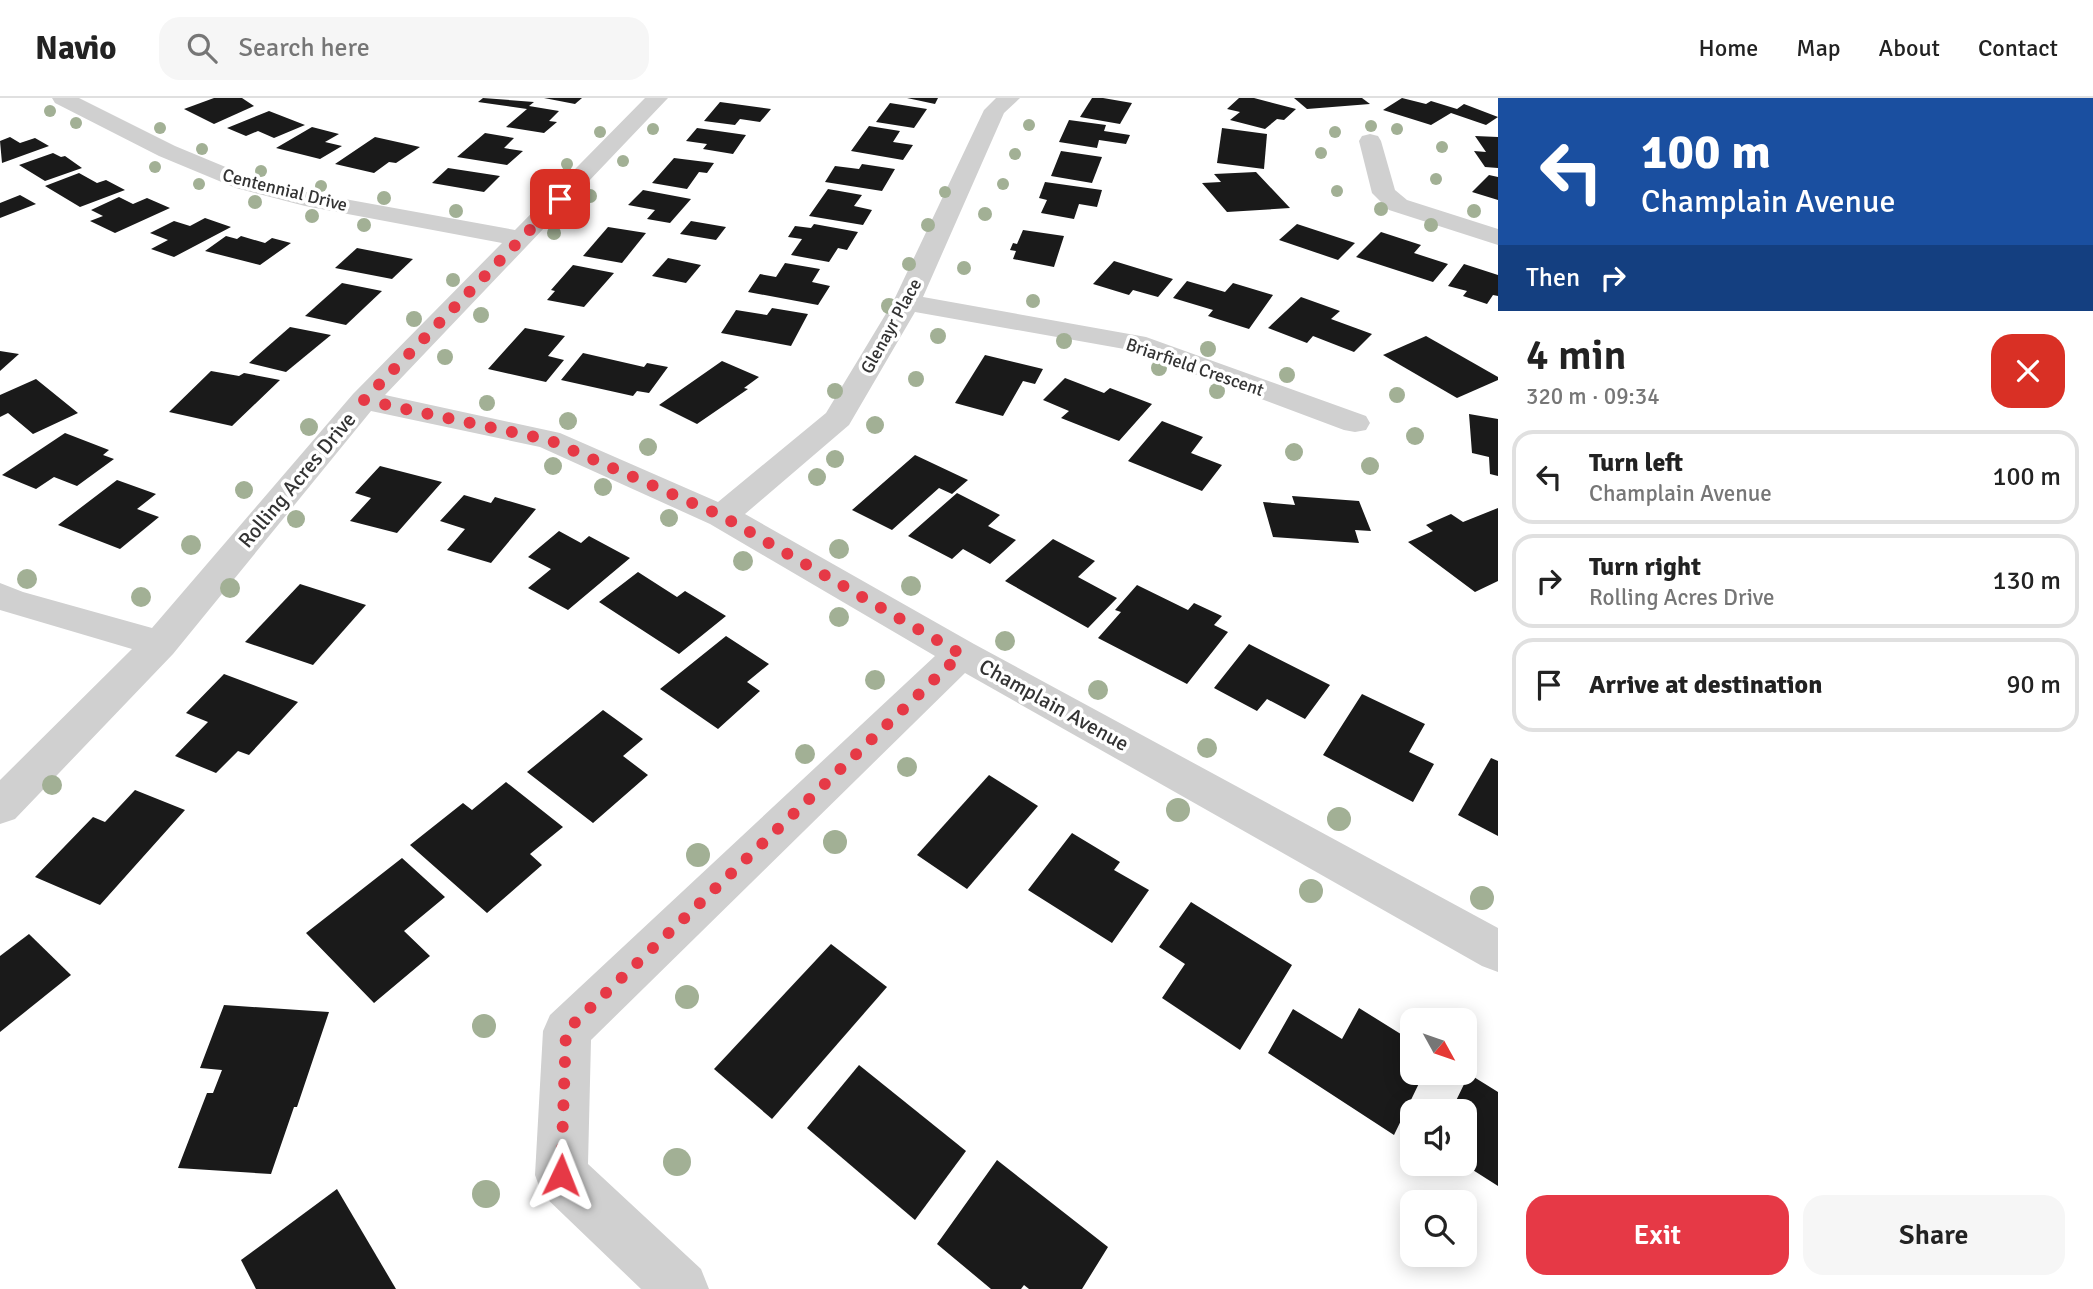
<!DOCTYPE html>
<html lang="en">
<head>
<meta charset="utf-8">
<style>
	:root { --surface:#fff; --page:#f6f6f6; --text:#222; --muted:#767676; --line:#e0e0e0; --accent:#e63946 }
	body { margin:0; font-family:Signika,sans-serif; background:var(--page); color:var(--text); height:100vh; display:flex; flex-direction:column; font-size:26px; white-space:nowrap }
	* { box-sizing:border-box; margin:0 }
	p { font-size:23px; color:var(--muted) }
	.icon { flex:none; width:38px; height:38px; fill:none; stroke:currentColor; stroke-width:2; stroke-linecap:round; stroke-linejoin:round }
	.map { position:relative; flex:1; overflow:hidden }
	.drawer { display:flex; flex-direction:column; background:var(--surface); width:595px }
	.drawer>* { flex:none }
	.banner { background:#1a4fa0; color:#fff; overflow:hidden }
	.needle { width:46px; rotate:130deg }
	.fabs { position:absolute; left:1400px; top:910px; display:grid; gap:14px }
	.fabs a { display:grid; place-items:center; width:77px; height:77px; border-radius:14px; background:var(--surface); box-shadow:0 4px 18px #0003; font-size:35px }
	.pin { position:absolute; display:grid; place-items:center; width:60px; height:60px; color:#fff; margin:-30px; border-radius:14px; box-shadow:0 4px 10px #0006 }
	.me { position:absolute; width:77px; margin:-38px; rotate:2deg; stroke-linejoin:round; filter:drop-shadow(0 0 5px #0008) }
	.turn { display:flex; align-items:center; gap:24px; height:147px; padding:0 28px; font-size:32px }
	.turn .icon { width:91px; height:91px; stroke-width:2.5 }
	.turn b { display:block; font-size:49px; line-height:60px }
	.then { display:flex; align-items:center; height:66px; padding:0 28px; background:#0003; gap:14px; font-size:26px }
	.round { display:grid; place-items:center; flex:none; width:74px; height:74px; border-radius:21px; background:var(--page) }
	.overview { display:flex; align-items:center; justify-content:space-between; height:119px; padding:0 28px }
	h1 { font-size:42px; font-weight:600; line-height:52px }
	.button { display:flex; gap:14px; margin-top:auto; padding:14px 28px }
	.button a { flex:1; height:80px; border-radius:21px; background:var(--accent); color:#fff; font-size:28px; font-weight:600; line-height:80px; text-align:center }
	.button a+a { background:var(--page); color:var(--text) }
	ul { padding:0; list-style:none }
	li { display:flex; align-items:center; gap:21px; height:94px; margin:0 14px 10px; padding:0 14px; border:4px solid var(--line); border-radius:21px }
	li div { flex:1 }
	li b { display:block; font-size:26px }
	li em { font-style:normal }
	header { display:flex; align-items:center; gap:42px; box-sizing:border-box; height:98px; padding:0 35px; background:var(--surface); border-bottom:2px solid var(--line) }
	header strong { font-size:33px }
	nav { display:flex; gap:38px; margin-inline-start:auto; font-size:24px }
	.search { width:490px; height:63px; background:var(--page); display:flex; align-items:center; gap:18px; box-sizing:border-box; padding:0 24px; border-radius:21px; color:var(--muted); font-size:26px }
	main { display:flex; flex:1; min-height:0 }
	.map>svg:first-child { display:block }
	.building { fill:#1a1a1a }
	.lines { fill:none; stroke-linecap:round; stroke-linejoin:round }
	.minor { fill:#d0d0d0; fill-rule:evenodd }
	.tree { fill:#a2b095 }
	.route { stroke:#e63946; stroke-width:12; stroke-dasharray:0 21.6 }
	.labels { text-anchor:middle; stroke-width:7; stroke-linejoin:round; paint-order:stroke }
	.far-street-label { font-size:18px; fill:#333; stroke:#fff }
	.street-label { font-size:21px; fill:#333; stroke:#fff }
</style>
</head>
<body>
<header>
<strong>Navio</strong>
<div class="search"><svg class="icon" aria-label="search" viewBox="0 0 24 24"><circle cx="10" cy="10" r="6"/><path d="M15 15l6 6"/></svg>Search here</div>
<nav><a>Home</a><a>Map</a><a>About</a><a>Contact</a></nav>
</header>
<main>
<div class="map">
<svg width="1498" height="1191" viewBox="0 0 1498 1191">
	<rect width="100%" height="100%" fill="#fff"/>
	<g class="building">
		<polygon points="214,0 242,0 254,8 214,26 184,11"/>
		<polygon points="483,0 534,4 529,8 559,13 549,23 557,24 544,35 506,29 527,11 478,4"/>
		<polygon points="544,0 582,0 575,6"/>
		<polygon points="907,0 938,0 935,6"/>
		<polygon points="1092,0 1103,0 1132,5 1120,26 1080,19"/>
		<polygon points="1239,0 1254,0 1296,11 1284,22 1277,21 1265,31 1230,22 1240,14 1227,11"/>
		<polygon points="1294,0 1362,0 1370,6 1307,11"/>
		<polygon points="1402,0 1426,6 1431,3 1457,11 1464,6 1498,19 1486,27 1451,15 1431,27 1383,12"/>
		<polygon points="720,4 771,11 760,24 740,21 735,27 704,23"/>
		<polygon points="890,5 927,11 914,30 876,24"/>
		<polygon points="269,13 305,27 274,40 258,33 246,38 227,30"/>
		<polygon points="1069,22 1106,27 1104,33 1130,37 1126,46 1099,42 1097,50 1059,44"/>
		<polygon points="869,28 900,33 893,44 913,47 903,62 851,53"/>
		<polygon points="312,29 339,36 325,44 342,48 320,61 276,50"/>
		<polygon points="697,30 746,37 733,56 703,51 707,46 686,43"/>
		<polygon points="1222,30 1267,36 1264,71 1217,65"/>
		<polygon points="485,35 514,40 504,50 523,53 507,67 457,59"/>
		<polygon points="1475,38 1498,39 1498,70 1485,69 1474,53 1486,54"/>
		<polygon points="10,39 20,45 35,40 49,48 2,65 0,43"/>
		<polygon points="375,39 420,49 396,65 389,64 374,75 335,66"/>
		<polygon points="1061,53 1102,59 1092,85 1051,78"/>
		<polygon points="53,55 61,59 65,58 82,70 45,83 19,67"/>
		<polygon points="674,60 714,65 707,75 699,74 687,91 652,85"/>
		<polygon points="862,66 895,71 882,93 825,84 835,68 859,71"/>
		<polygon points="448,70 500,78 484,94 432,85"/>
		<polygon points="1256,74 1290,110 1227,114 1202,85 1221,84 1214,76"/>
		<polygon points="79,75 97,85 106,82 125,92 80,109 45,88"/>
		<polygon points="1489,77 1498,79 1498,102 1472,94"/>
		<polygon points="1045,84 1102,92 1097,109 1079,106 1074,121 1041,115 1047,102 1039,100"/>
		<polygon points="828,91 862,97 854,108 872,112 863,127 809,118"/>
		<polygon points="643,92 691,101 670,125 647,121 655,112 628,107"/>
		<polygon points="20,97 36,106 0,120 0,105"/>
		<polygon points="119,99 133,106 147,100 170,110 115,135 90,123 103,118 91,112"/>
		<polygon points="205,120 231,129 174,159 151,151 168,142 150,135 174,123 190,128"/>
		<polygon points="691,123 726,129 716,142 680,136"/>
		<polygon points="814,126 858,134 847,152 838,150 829,164 791,157 802,141 788,139 795,128 811,130"/>
		<polygon points="1297,126 1355,145 1338,162 1279,142"/>
		<polygon points="608,129 646,135 622,165 583,158"/>
		<polygon points="1023,132 1064,138 1054,169 1013,161 1016,153 1010,152 1013,145 1017,146"/>
		<polygon points="1381,134 1421,147 1414,155 1448,166 1433,184 1356,159"/>
		<polygon points="226,138 237,141 241,138 265,145 272,140 291,145 260,167 205,153"/>
		<polygon points="357,150 413,161 392,181 335,170"/>
		<polygon points="668,160 701,167 686,185 652,178"/>
		<polygon points="1114,163 1173,181 1158,199 1133,192 1129,197 1093,186"/>
		<polygon points="785,165 820,171 812,184 830,188 818,207 748,194 760,176 776,179"/>
		<polygon points="1464,166 1498,177 1498,198 1493,197 1487,206 1463,198 1467,193 1448,188"/>
		<polygon points="573,167 614,175 584,209 547,202 555,193 551,192"/>
		<polygon points="1187,183 1225,194 1233,185 1273,197 1249,231 1208,218 1213,212 1173,200"/>
		<polygon points="342,185 382,193 346,227 305,218"/>
		<polygon points="1301,199 1340,213 1331,221 1372,236 1354,254 1313,238 1307,245 1268,230"/>
		<polygon points="772,210 808,216 791,248 721,235 736,212 767,217"/>
		<polygon points="290,229 331,237 286,274 249,265"/>
		<polygon points="525,230 565,238 548,258 564,262 546,284 488,271"/>
		<polygon points="1426,238 1498,279 1498,282 1457,300 1383,257"/>
		<polygon points="0,253 19,256 0,273"/>
		<polygon points="583,255 644,269 647,265 668,269 649,295 637,293 633,298 561,282"/>
		<polygon points="985,257 1043,271 1035,286 1023,283 1003,318 955,305"/>
		<polygon points="722,263 759,279 744,290 748,291 697,326 659,307"/>
		<polygon points="211,273 239,278 244,275 280,282 232,328 169,314"/>
		<polygon points="1065,280 1104,295 1110,290 1152,306 1119,343 1061,320 1069,313 1043,302"/>
		<polygon points="36,281 78,315 33,336 8,315 0,319 0,297"/>
		<polygon points="1469,316 1498,321 1498,378 1490,376 1489,359 1472,355"/>
		<polygon points="1162,323 1203,339 1191,355 1222,367 1202,393 1128,363"/>
		<polygon points="65,335 109,352 103,357 114,361 77,388 54,379 36,391 2,377"/>
		<polygon points="915,357 968,382 952,396 939,390 892,432 852,412"/>
		<polygon points="380,368 442,384 397,435 350,423 371,400 355,395"/>
		<polygon points="117,382 156,396 137,411 159,419 120,451 58,427"/>
		<polygon points="957,395 1000,417 988,428 1016,442 990,466 963,451 952,461 908,438"/>
		<polygon points="464,397 491,405 495,399 536,411 491,465 447,452 465,431 440,423"/>
		<polygon points="1292,398 1359,403 1371,433 1355,432 1359,445 1273,439 1263,404 1295,407"/>
		<polygon points="1498,410 1498,483 1475,494 1408,444 1433,433 1426,427 1451,416 1463,424"/>
		<polygon points="559,433 581,445 589,438 630,460 568,512 528,490 551,471 528,459"/>
		<polygon points="1053,441 1095,463 1078,479 1117,500 1088,530 1005,483"/>
		<polygon points="638,474 677,499 685,493 726,518 679,556 599,504"/>
		<polygon points="300,486 366,507 313,567 245,544"/>
		<polygon points="1137,487 1188,512 1194,505 1222,518 1214,527 1228,534 1187,586 1098,540 1121,514 1115,512"/>
		<polygon points="726,538 769,566 747,584 760,593 718,631 660,591"/>
		<polygon points="1249,546 1330,587 1305,621 1267,601 1257,613 1214,590"/>
		<polygon points="224,576 298,604 249,657 238,653 216,675 175,658 208,624 186,615"/>
		<polygon points="1362,596 1425,626 1409,654 1434,666 1413,704 1323,657"/>
		<polygon points="603,612 643,641 623,658 648,677 593,725 527,674"/>
		<polygon points="1491,660 1498,663 1498,738 1458,717"/>
		<polygon points="989,677 1038,708 967,791 917,757"/>
		<polygon points="506,684 563,729 530,756 542,767 487,815 410,747 463,705 472,712"/>
		<polygon points="135,692 185,712 100,807 35,779 93,719 105,724"/>
		<polygon points="1072,735 1120,764 1114,772 1149,792 1112,845 1028,792"/>
		<polygon points="402,760 445,799 404,833 430,858 374,905 306,835"/>
		<polygon points="1191,804 1292,867 1240,952 1162,900 1185,866 1159,849"/>
		<polygon points="29,836 71,877 0,934 0,858"/>
		<polygon points="831,846 887,889 772,1021 714,971"/>
		<polygon points="224,907 329,914 297,1009 294,1009 271,1076 178,1070 207,995 213,995 222,972 200,970"/>
		<polygon points="1359,910 1412,943 1412,975 1424,975 1394,1037 1268,955 1293,911 1342,941"/>
		<polygon points="859,967 966,1053 915,1122 807,1030"/>
		<polygon points="1469,976 1498,994 1498,1088 1465,1067 1465,1013 1451,1013"/>
		<polygon points="997,1062 1108,1149 1082,1191 1029,1191 1024,1187 1021,1191 991,1191 937,1146"/>
		<polygon points="337,1091 396,1191 256,1191 241,1162"/>
	</g>
	<g class="lines">
		<g class="minor">
			<polygon points="52,0 79,0 175,48 252,80 306,94 515,132 645,0 668,0 385,297 560,335 718,404 826,315 893,204 984,12 996,0 1020,0 1004,15 923,199 1146,239 1366,318 1370,325 1366,332 1355,334 1344,332 1130,252 915,214 849,327 745,416 974,546 1498,830 1498,874 1482,868 965,575 591,942 588,1066 701,1171 709,1191 641,1191 542,1096 535,1077 543,933 550,917 935,558 710,426 540,349 371,313 173,556 15,721 0,726 0,682 132,551 0,512 0,485 23,494 152,530 353,296 502,145 305,108 236,90 159,58 55,5"/>
			<polygon points="1370,36 1378,38 1381,43 1395,92 1407,102 1498,131 1498,147 1389,112 1372,95 1359,43 1362,38"/>
		</g>
	</g>
	<g class="tree">
		<circle cx="50" cy="13" r="6"/>
		<circle cx="76" cy="25" r="6"/>
		<circle cx="1029" cy="27" r="6"/>
		<circle cx="1371" cy="28" r="6"/>
		<circle cx="160" cy="30" r="6"/>
		<circle cx="653" cy="31" r="6"/>
		<circle cx="1397" cy="31" r="6"/>
		<circle cx="600" cy="34" r="6"/>
		<circle cx="1335" cy="34" r="6"/>
		<circle cx="1442" cy="49" r="6"/>
		<circle cx="202" cy="51" r="6"/>
		<circle cx="1321" cy="55" r="6"/>
		<circle cx="1015" cy="56" r="6"/>
		<circle cx="623" cy="63" r="6"/>
		<circle cx="567" cy="66" r="6"/>
		<circle cx="155" cy="69" r="6"/>
		<circle cx="261" cy="73" r="6"/>
		<circle cx="1436" cy="81" r="6"/>
		<circle cx="199" cy="86" r="6"/>
		<circle cx="1003" cy="86" r="6"/>
		<circle cx="321" cy="88" r="6"/>
		<circle cx="1337" cy="93" r="6"/>
		<circle cx="945" cy="94" r="6"/>
		<circle cx="590" cy="98" r="7"/>
		<circle cx="384" cy="100" r="7"/>
		<circle cx="255" cy="104" r="7"/>
		<circle cx="1381" cy="111" r="7"/>
		<circle cx="456" cy="113" r="7"/>
		<circle cx="1474" cy="113" r="7"/>
		<circle cx="985" cy="116" r="7"/>
		<circle cx="312" cy="118" r="7"/>
		<circle cx="364" cy="127" r="7"/>
		<circle cx="928" cy="127" r="7"/>
		<circle cx="1431" cy="127" r="7"/>
		<circle cx="554" cy="135" r="7"/>
		<circle cx="909" cy="166" r="7"/>
		<circle cx="964" cy="170" r="7"/>
		<circle cx="453" cy="182" r="7"/>
		<circle cx="1033" cy="203" r="7"/>
		<circle cx="889" cy="208" r="8"/>
		<circle cx="481" cy="217" r="8"/>
		<circle cx="414" cy="221" r="8"/>
		<circle cx="938" cy="238" r="8"/>
		<circle cx="1064" cy="243" r="8"/>
		<circle cx="1208" cy="251" r="8"/>
		<circle cx="445" cy="259" r="8"/>
		<circle cx="1159" cy="270" r="8"/>
		<circle cx="1287" cy="277" r="8"/>
		<circle cx="916" cy="281" r="8"/>
		<circle cx="835" cy="293" r="8"/>
		<circle cx="1217" cy="293" r="8"/>
		<circle cx="1397" cy="297" r="8"/>
		<circle cx="487" cy="305" r="8"/>
		<circle cx="568" cy="323" r="9"/>
		<circle cx="875" cy="327" r="9"/>
		<circle cx="309" cy="329" r="9"/>
		<circle cx="1415" cy="338" r="9"/>
		<circle cx="648" cy="349" r="9"/>
		<circle cx="1294" cy="354" r="9"/>
		<circle cx="835" cy="361" r="9"/>
		<circle cx="553" cy="368" r="9"/>
		<circle cx="1370" cy="368" r="9"/>
		<circle cx="817" cy="379" r="9"/>
		<circle cx="603" cy="389" r="9"/>
		<circle cx="244" cy="392" r="9"/>
		<circle cx="669" cy="420" r="9"/>
		<circle cx="296" cy="421" r="9"/>
		<circle cx="191" cy="447" r="10"/>
		<circle cx="839" cy="451" r="10"/>
		<circle cx="743" cy="463" r="10"/>
		<circle cx="27" cy="481" r="10"/>
		<circle cx="911" cy="488" r="10"/>
		<circle cx="230" cy="490" r="10"/>
		<circle cx="141" cy="499" r="10"/>
		<circle cx="839" cy="519" r="10"/>
		<circle cx="1005" cy="543" r="10"/>
		<circle cx="875" cy="582" r="10"/>
		<circle cx="1098" cy="592" r="10"/>
		<circle cx="1207" cy="650" r="10"/>
		<circle cx="805" cy="656" r="10"/>
		<circle cx="907" cy="669" r="10"/>
		<circle cx="52" cy="687" r="10"/>
		<circle cx="1178" cy="712" r="12"/>
		<circle cx="1339" cy="721" r="12"/>
		<circle cx="835" cy="744" r="12"/>
		<circle cx="698" cy="757" r="12"/>
		<circle cx="1311" cy="793" r="12"/>
		<circle cx="1482" cy="800" r="12"/>
		<circle cx="687" cy="899" r="12"/>
		<circle cx="484" cy="928" r="12"/>
		<circle cx="677" cy="1064" r="14"/>
		<circle cx="486" cy="1096" r="14"/>
	</g>
	<g class="lines">
		<polyline class="route" points="560,101 364,302 549,342 722,418 961,556 566,933 561,1077"/>
	</g>
	<g class="labels">
		<g class="far-street-label">
			<text transform="translate(285 92) rotate(14)" y="6">Centennial Drive</text>
			<text transform="translate(891 228) rotate(-61)" y="6">Glenayr Place</text>
			<text transform="translate(1195 269) rotate(19)" y="6">Briarfield Crescent</text>
		</g>
		<g class="street-label">
			<text transform="translate(297 382) rotate(-50)" y="7">Rolling Acres Drive</text>
			<text transform="translate(1054 607) rotate(29)" y="7">Champlain Avenue</text>
		</g>
	</g>
</svg>
<div class="fabs">
<a><svg class="needle" viewBox="-14 -14 28 28"><path d="M0-13l5 13h-10z" fill="#e53935"/><path d="M0 13l5-13h-10z" fill="#767676"/></svg></a>
<a><svg class="icon" aria-label="sound" viewBox="0 0 24 24"><path d="M4 9h4l5-4v14l-5-4H4zM17 9q2 3 0 6"/></svg></a>
<a><svg class="icon" aria-label="search" viewBox="0 0 24 24"><circle cx="10" cy="10" r="6"/><path d="M15 15l6 6"/></svg></a>
</div>
<div class="pin" style="left:560px;top:101px;background:#d93025"><svg class="icon" aria-label="arrive" viewBox="0 0 24 24"><path d="M6 21V4h12l-3 4 3 4H6"/></svg></div>
<svg class="me" style="left:561px;top:1077px" viewBox="-20 -20 40 40"><path d="M0-17L14 15 0 8-14 15z" fill="#e63946" stroke="#fff" stroke-width="4"/></svg>
</div>
<section class="drawer">
<div class="banner">
<div class="turn"><svg class="icon" aria-label="left" viewBox="0 0 24 24"><path d="M17 20v-9H6M10 6l-5 5 5 5"/></svg><div><b>100 m</b>Champlain Avenue</div></div>
<div class="then">Then<svg class="icon" aria-label="right" viewBox="0 0 24 24"><path d="M7 20v-9h11M14 6l5 5-5 5"/></svg></div>
</div>
<div class="overview"><div><h1>4 min</h1><p>320 m · 09:34</p></div><a class="round" style="background:#d93025;color:#fff"><svg class="icon" aria-label="close" viewBox="0 0 24 24"><path d="M6 6l12 12M18 6L6 18"/></svg></a></div>
<ul>
<li><svg class="icon" aria-label="left" viewBox="0 0 24 24"><path d="M17 20v-9H6M10 6l-5 5 5 5"/></svg><div><b>Turn left</b><p>Champlain Avenue</p></div><em>100 m</em></li>
<li><svg class="icon" aria-label="right" viewBox="0 0 24 24"><path d="M7 20v-9h11M14 6l5 5-5 5"/></svg><div><b>Turn right</b><p>Rolling Acres Drive</p></div><em>130 m</em></li>
<li><svg class="icon" aria-label="arrive" viewBox="0 0 24 24"><path d="M6 21V4h12l-3 4 3 4H6"/></svg><div><b>Arrive at destination</b></div><em>90 m</em></li>
</ul>
<div class="button"><a>Exit</a><a>Share</a></div>
</section>
</main>
</body>
</html>
